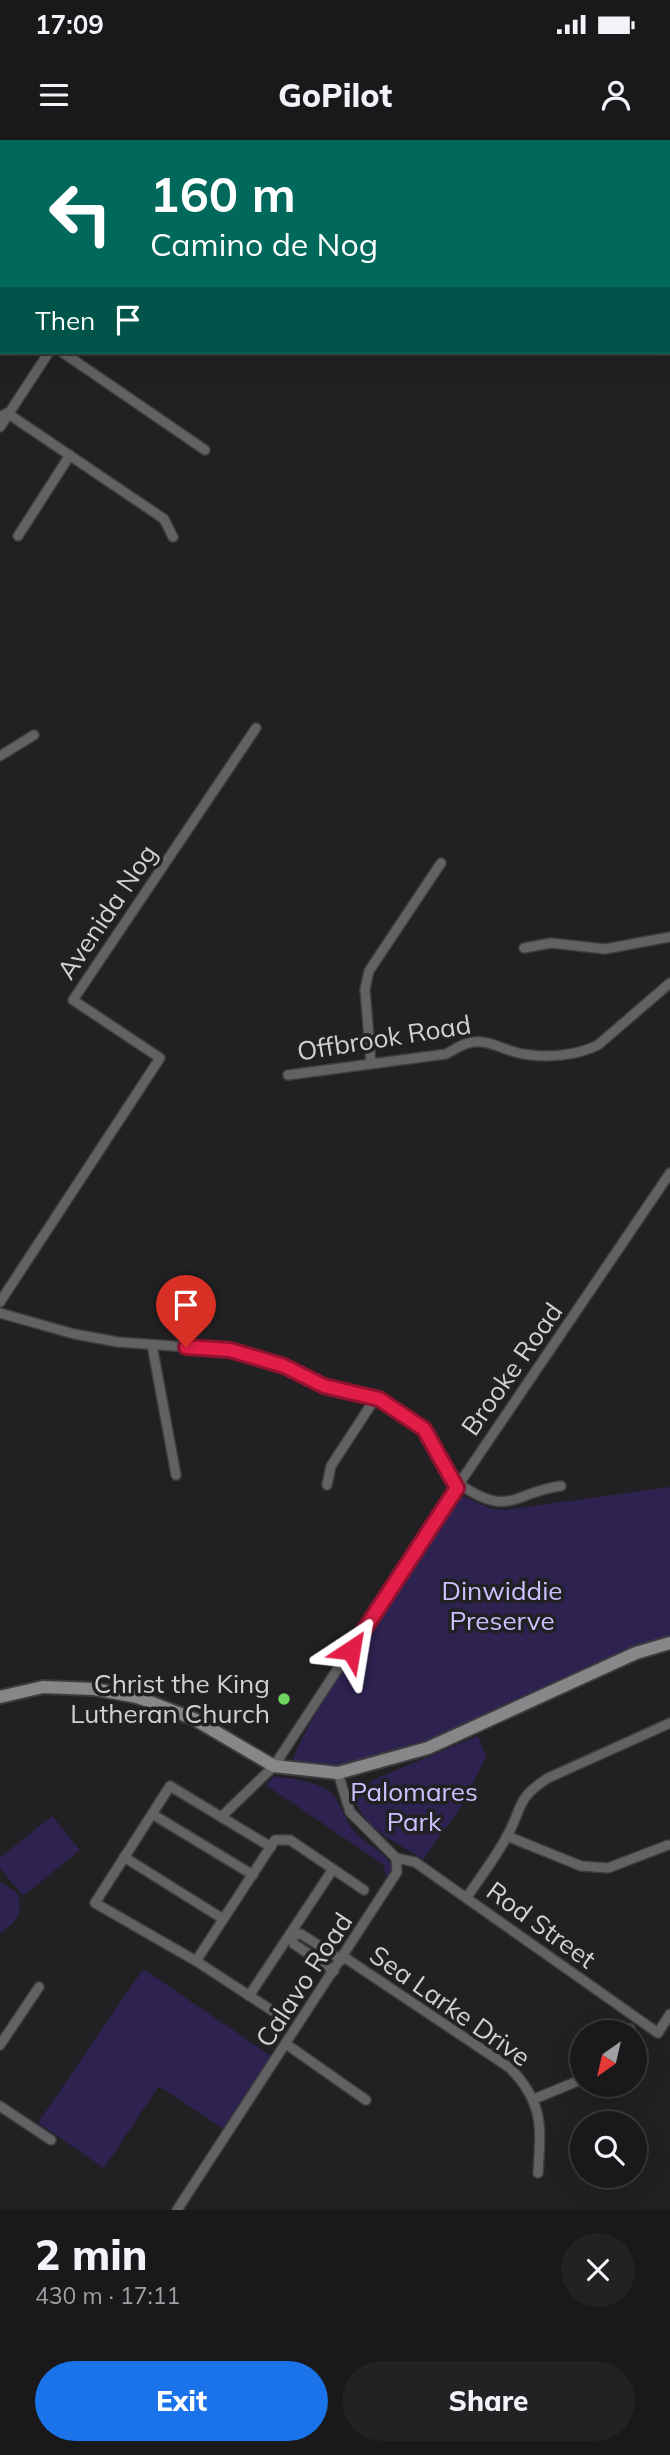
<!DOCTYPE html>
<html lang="en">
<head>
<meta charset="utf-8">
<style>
	:root { --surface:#19191b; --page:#222224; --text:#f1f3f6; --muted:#9fa0a3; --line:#37383a; --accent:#1a73e8 }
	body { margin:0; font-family:Mulish,sans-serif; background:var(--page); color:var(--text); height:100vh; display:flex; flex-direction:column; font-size:26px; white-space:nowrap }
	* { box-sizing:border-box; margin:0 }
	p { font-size:23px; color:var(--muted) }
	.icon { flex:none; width:38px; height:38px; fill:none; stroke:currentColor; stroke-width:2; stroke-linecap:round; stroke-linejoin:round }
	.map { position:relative; height:2070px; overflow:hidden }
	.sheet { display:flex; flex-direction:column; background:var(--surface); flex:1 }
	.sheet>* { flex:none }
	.hud { position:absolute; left:0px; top:0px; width:670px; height:214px; box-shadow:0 7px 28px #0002,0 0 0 2px var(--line); background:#00695c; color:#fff; overflow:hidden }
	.needle { width:46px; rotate:214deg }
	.fabs { position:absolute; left:570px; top:1880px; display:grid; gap:14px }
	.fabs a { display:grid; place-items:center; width:77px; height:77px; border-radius:50%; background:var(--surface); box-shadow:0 7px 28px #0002,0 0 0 2px var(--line); font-size:35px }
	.pin { position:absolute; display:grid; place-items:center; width:60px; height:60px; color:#fff; margin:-72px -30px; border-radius:50% 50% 50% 0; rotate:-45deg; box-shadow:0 0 7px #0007 }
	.pin .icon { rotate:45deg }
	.me { position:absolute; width:77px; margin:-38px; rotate:33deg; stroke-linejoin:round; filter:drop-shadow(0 0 5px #0008) }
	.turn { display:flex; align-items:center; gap:24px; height:147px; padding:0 35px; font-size:32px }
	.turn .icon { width:91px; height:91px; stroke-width:2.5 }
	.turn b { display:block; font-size:49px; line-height:60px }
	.then { display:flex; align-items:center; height:66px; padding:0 35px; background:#0003; gap:14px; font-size:26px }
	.round { display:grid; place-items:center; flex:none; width:74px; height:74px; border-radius:37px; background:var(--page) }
	.headline { display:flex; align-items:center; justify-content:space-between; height:119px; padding:0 35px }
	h1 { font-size:42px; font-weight:800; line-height:52px }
	.cta { display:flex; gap:14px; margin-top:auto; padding:14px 35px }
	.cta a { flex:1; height:80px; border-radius:42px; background:var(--accent); color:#fff; font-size:28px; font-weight:800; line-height:80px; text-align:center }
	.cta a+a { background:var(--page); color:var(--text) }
	.status { display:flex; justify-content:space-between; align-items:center; height:49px; padding:0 35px; background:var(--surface); direction:ltr }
	.status svg { height:19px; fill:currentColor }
	header { display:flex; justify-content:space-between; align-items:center; height:91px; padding:0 35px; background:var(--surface); font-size:32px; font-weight:800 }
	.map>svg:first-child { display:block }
	.green { fill:#2e2251 }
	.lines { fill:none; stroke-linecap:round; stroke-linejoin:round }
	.street-casing { stroke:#3d3d40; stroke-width:12 }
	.secondary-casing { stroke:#3d3d40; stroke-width:16 }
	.street { stroke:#626264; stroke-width:9 }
	.secondary { stroke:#87878a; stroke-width:12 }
	.route-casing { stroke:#92132f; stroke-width:18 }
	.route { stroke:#e11d48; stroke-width:12 }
	.poi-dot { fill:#6dd361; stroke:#212124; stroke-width:2.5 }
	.labels { text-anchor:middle; stroke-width:7; stroke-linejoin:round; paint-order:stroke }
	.street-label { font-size:26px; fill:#d1d1d3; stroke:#212124 }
	.park-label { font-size:26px; fill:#cac1fe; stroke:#212124 }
	.poi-label { font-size:26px; fill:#d1d1d3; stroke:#212124; text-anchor:end }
</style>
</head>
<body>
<div class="status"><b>17:09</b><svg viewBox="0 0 49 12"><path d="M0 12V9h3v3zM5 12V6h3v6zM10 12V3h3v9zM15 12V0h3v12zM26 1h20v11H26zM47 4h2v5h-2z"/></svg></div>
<header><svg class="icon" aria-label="menu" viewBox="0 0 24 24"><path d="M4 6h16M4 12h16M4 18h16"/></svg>GoPilot<svg class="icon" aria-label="person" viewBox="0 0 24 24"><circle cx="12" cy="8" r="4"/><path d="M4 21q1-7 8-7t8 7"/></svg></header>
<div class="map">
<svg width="670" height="2070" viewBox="0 0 670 2070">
	<rect width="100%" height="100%" fill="#212124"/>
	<g class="green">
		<path d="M670 1347V1502L439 1600 359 1625 333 1627 294 1621C289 1601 437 1391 459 1358L464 1357 492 1369 505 1370Z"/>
		<path d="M478 1596 486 1617 463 1664 423 1719C399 1704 358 1686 355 1655L373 1640Z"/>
		<path d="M274 1636C290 1639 313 1640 327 1650 340 1659 344 1679 354 1691 366 1705 386 1712 393 1728L386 1737 384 1725 266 1645Z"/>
		<polygon points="52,1676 80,1710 23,1756 0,1728 0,1718"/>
		<path d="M0 1742 17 1753C25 1773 15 1782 0 1794Z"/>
		<polygon points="143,1829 274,1918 225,1990 159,1946 104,2028 38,1983"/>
	</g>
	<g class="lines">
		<defs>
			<g id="street">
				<polyline points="485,0 487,2"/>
				<polyline points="200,2 201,0"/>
				<polyline points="668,128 670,129"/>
				<polyline points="62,212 205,310"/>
				<polyline points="0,277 7,273 164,379 173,397"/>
				<polyline points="0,287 49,212"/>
				<polyline points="18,396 70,315"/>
				<polyline points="0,616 34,595"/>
				<polyline points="524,808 551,803 605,809 670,797"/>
				<polyline points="371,924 365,849 369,831 441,723"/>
				<path d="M288 935 446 914C452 911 458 907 465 904 485 896 504 911 523 914 547 918 576 916 598 905L670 843"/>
				<polyline points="0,1162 160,918 73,860 256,588"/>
				<polyline points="0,1173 74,1194 118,1202 230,1210 284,1226 324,1246 379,1259 424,1289 456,1348"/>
				<polyline points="152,1205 176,1335"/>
				<path d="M459 1344C511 1379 513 1352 561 1346"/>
				<polyline points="327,1345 331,1326 376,1257"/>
				<polyline points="152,1674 253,1735"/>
				<polyline points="221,1677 274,1626 459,1344 670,1033"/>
				<polyline points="507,1696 581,1726 608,1728 668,1705"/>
				<polyline points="124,1717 223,1779"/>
				<polyline points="396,1718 415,1722 658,1893 670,1874"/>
				<polyline points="333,1729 364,1750"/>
				<path d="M467 1757C480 1738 495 1718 506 1698 523 1668 515 1659 548 1638L670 1583"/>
				<path d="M344 1817 510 1928C544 1963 541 1987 538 2033"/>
				<polyline points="196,1821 95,1763 170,1646 271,1707"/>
				<polyline points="334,1831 294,1804 291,1794 301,1794 342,1820"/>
				<polyline points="249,1856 333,1729 290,1700 275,1700 196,1821 282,1877"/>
				<polyline points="628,1892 630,1889"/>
				<polyline points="286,1904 366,1960"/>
				<polyline points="0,1905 39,1847"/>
				<polyline points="534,1959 583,1939"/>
				<polyline points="0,1966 51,2000"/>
				<polyline points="177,2070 397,1732 396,1718 350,1672 338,1633"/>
			</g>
			<polyline id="secondary" points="0,1557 43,1547 94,1549 137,1557 194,1579 274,1626 338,1633 428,1608 636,1513 670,1503"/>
		</defs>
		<use href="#street" class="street-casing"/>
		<use href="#secondary" class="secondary-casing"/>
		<use href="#street" class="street"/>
		<use href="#secondary" class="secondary"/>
	</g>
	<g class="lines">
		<defs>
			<polyline id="route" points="186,1207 230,1210 284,1226 324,1246 379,1259 424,1289 457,1348 351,1510"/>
		</defs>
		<use href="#route" class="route-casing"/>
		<use href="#route" class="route"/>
	</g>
	<circle class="poi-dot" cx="284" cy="1559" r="7"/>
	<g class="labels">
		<g class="street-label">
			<text transform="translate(107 772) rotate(-56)" y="9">Avenida Nog</text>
			<text transform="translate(384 898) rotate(-9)" y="9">Offbrook Road</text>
			<text transform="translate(512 1229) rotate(-55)" y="9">Brooke Road</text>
			<text transform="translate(541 1785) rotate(36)" y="9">Rod Street</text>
			<text transform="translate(304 1840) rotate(-57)" y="9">Calavo Road</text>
			<text transform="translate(450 1866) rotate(35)" y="9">Sea Larke Drive</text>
		</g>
		<g class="park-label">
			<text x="502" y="1460">Dinwiddie<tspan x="502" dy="30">Preserve</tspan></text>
			<text x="414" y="1661">Palomares<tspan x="414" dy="30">Park</tspan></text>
		</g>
		<g class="poi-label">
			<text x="270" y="1553">Christ the King<tspan x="270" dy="30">Lutheran Church</tspan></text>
		</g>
	</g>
</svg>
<div class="fabs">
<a><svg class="needle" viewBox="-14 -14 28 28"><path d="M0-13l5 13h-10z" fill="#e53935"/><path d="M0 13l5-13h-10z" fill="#9fa0a3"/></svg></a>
<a><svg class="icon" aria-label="search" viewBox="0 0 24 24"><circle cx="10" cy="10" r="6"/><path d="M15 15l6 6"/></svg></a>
</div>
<div class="pin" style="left:186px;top:1207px;background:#d93025"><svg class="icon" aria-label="arrive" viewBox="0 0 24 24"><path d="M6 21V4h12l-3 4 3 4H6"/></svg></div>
<svg class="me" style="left:351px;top:1510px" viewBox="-20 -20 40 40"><path d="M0-17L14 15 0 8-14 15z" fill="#e11d48" stroke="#fff" stroke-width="4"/></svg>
<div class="hud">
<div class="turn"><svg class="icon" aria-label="left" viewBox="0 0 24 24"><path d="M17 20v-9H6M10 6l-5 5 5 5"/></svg><div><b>160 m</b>Camino de Nog</div></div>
<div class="then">Then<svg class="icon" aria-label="arrive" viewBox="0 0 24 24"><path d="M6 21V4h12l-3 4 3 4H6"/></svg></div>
</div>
</div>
<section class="sheet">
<div class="headline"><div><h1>2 min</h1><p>430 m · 17:11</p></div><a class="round"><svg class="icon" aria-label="close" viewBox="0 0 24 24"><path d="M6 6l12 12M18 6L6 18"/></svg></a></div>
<div class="cta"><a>Exit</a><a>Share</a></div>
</section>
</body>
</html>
